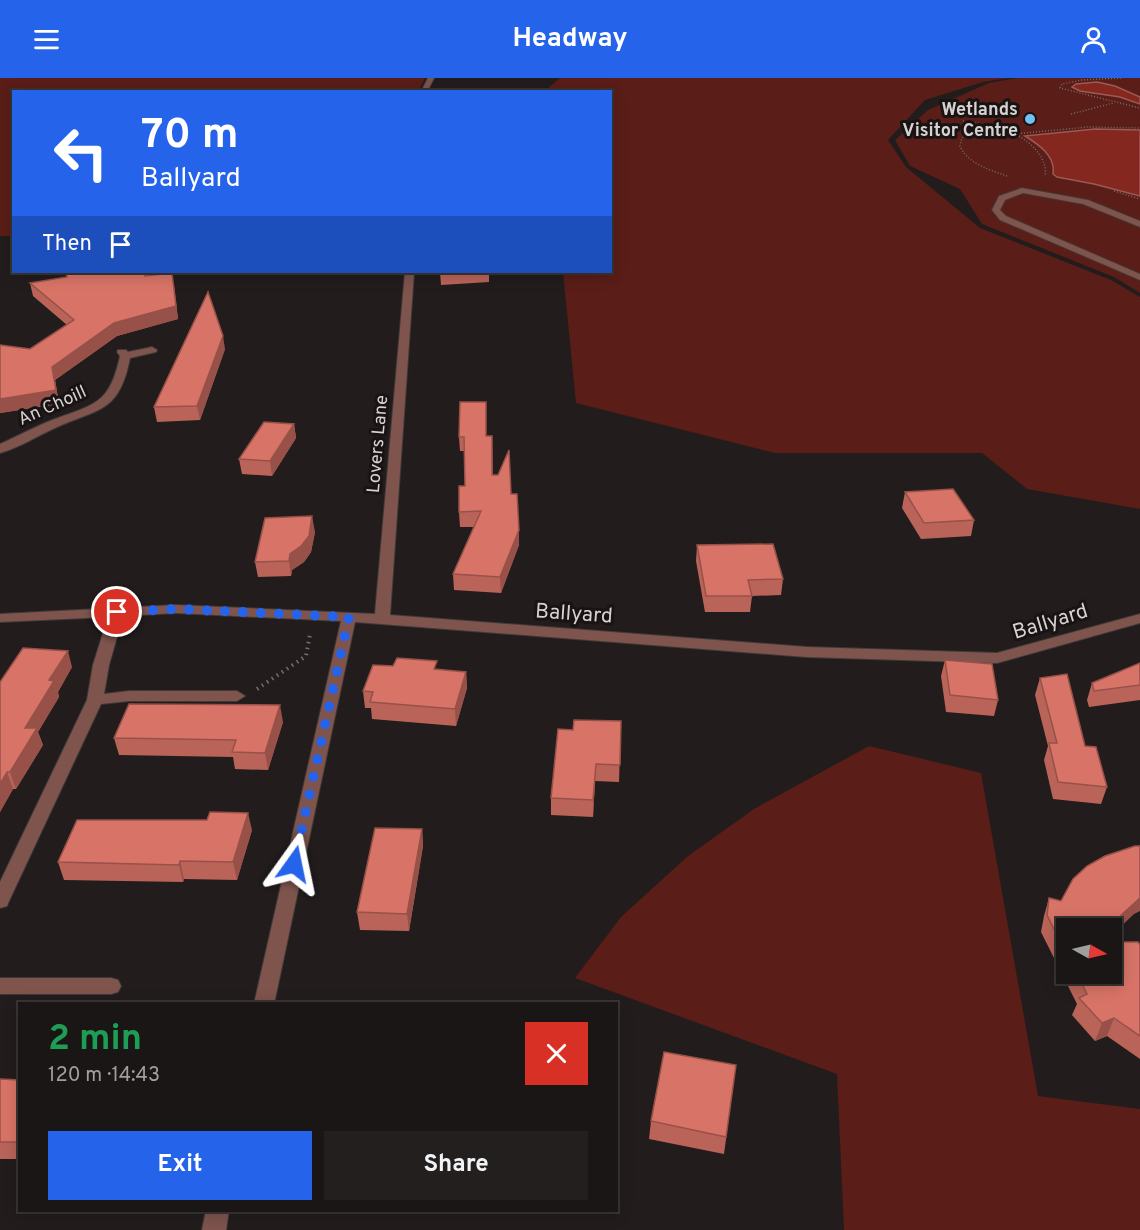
<!DOCTYPE html>
<html lang="en">
<head>
<meta charset="utf-8">
<style>
	:root { --surface:#1a1615; --page:#231f1e; --text:#f1f3f6; --muted:#9f9fa0; --line:#383534; --accent:#2563eb }
	body { margin:0; font-family:Overpass,sans-serif; background:var(--page); color:var(--text); height:100vh; display:flex; flex-direction:column; font-size:22px; white-space:nowrap }
	* { box-sizing:border-box; margin:0 }
	p { font-size:20px; color:var(--muted) }
	.icon { flex:none; width:33px; height:33px; fill:none; stroke:currentColor; stroke-width:2; stroke-linecap:round; stroke-linejoin:round }
	.map { position:relative; flex:1; overflow:hidden }
	.drawer { position:absolute; left:18px; top:924px; width:600px; height:210px; display:flex; flex-direction:column; background:var(--surface); border-radius:0px; box-shadow:0 3px 15px #0003,0 0 0 2px var(--line) }
	.drawer>* { flex:none }
	.hud { position:absolute; left:12px; top:12px; width:600px; height:183px; border-radius:0px; box-shadow:0 3px 15px #0003,0 0 0 2px var(--line); background:#2563eb; color:#fff; overflow:hidden }
	.needle { width:39px; rotate:98deg }
	.controls { position:absolute; left:1056px; top:840px; display:grid; gap:12px }
	.controls a { display:grid; place-items:center; width:66px; height:66px; border-radius:0px; background:var(--surface); box-shadow:0 3px 15px #0003,0 0 0 2px var(--line); font-size:30px }
	.pin { position:absolute; display:grid; place-items:center; width:51px; height:51px; color:#fff; margin:-26px; border:3px solid #fff; border-radius:50%; box-shadow:0 2px 6px #0007 }
	.me { position:absolute; width:66px; margin:-33px; rotate:12deg; stroke-linejoin:round; filter:drop-shadow(0 0 4px #0008) }
	.turn { display:flex; align-items:center; gap:21px; height:126px; padding:0 30px; font-size:27px }
	.turn .icon { width:78px; height:78px; stroke-width:2.5 }
	.turn b { display:block; font-size:42px; line-height:51px }
	.then { display:flex; align-items:center; height:57px; padding:0 30px; background:#0003; gap:12px; font-size:22px }
	.round { display:grid; place-items:center; flex:none; width:63px; height:63px; border-radius:0px; background:var(--page) }
	.headline { display:flex; align-items:center; justify-content:space-between; height:102px; padding:0 30px }
	h1 { font-size:36px; font-weight:700; line-height:45px; color:#1e9e55 }
	.button { display:flex; gap:12px; margin-top:auto; padding:12px 30px }
	.button a { flex:1; height:69px; border-radius:0px; background:var(--accent); color:#fff; font-size:24px; font-weight:700; line-height:69px; text-align:center }
	.button a+a { background:var(--page); color:var(--text) }
	header { display:flex; justify-content:space-between; align-items:center; height:78px; padding:0 30px; background:var(--accent); color:#fff; font-size:27px; font-weight:700 }
	.map>svg:first-child { display:block }
	.green { fill:#5a1d17 }
	.water { fill:#83271f; stroke:#9c5a55; stroke-width:1.5 }
	.lines { fill:none; stroke-linecap:round; stroke-linejoin:round }
	.minor-casing { stroke:#3f3a39; stroke-width:2 }
	.path-far1 { stroke:#726e6d; stroke-width:1.5; stroke-dasharray:1 2; stroke-linecap:butt }
	.path { stroke:#726e6d; stroke-width:4; stroke-dasharray:1.5 4.5; stroke-linecap:butt }
	.minor { fill:#7e544d; fill-rule:evenodd }
	.wall { fill:#ba6459 }
	.shaded-wall { fill:#975148 }
	.building { fill:#d87467; stroke:#975148; stroke-width:1.5 }
	.route { stroke:#2563eb; stroke-width:10; stroke-dasharray:0 18 }
	.poi-dot { fill:#72c1f5; stroke:#191413; stroke-width:2 }
	.labels { text-anchor:middle; stroke-width:6; stroke-linejoin:round; paint-order:stroke }
	.far-poi-label { font-size:18px; font-weight:bold; fill:#d6d2d2; stroke:#191413; text-anchor:end }
	.far-street-label { font-size:18px; fill:#d6d2d2; stroke:#191413 }
	.street-label { font-size:21px; fill:#d6d2d2; stroke:#191413 }
</style>
</head>
<body>
<header><svg class="icon" aria-label="menu" viewBox="0 0 24 24"><path d="M4 6h16M4 12h16M4 18h16"/></svg>Headway<svg class="icon" aria-label="person" viewBox="0 0 24 24"><circle cx="12" cy="8" r="4"/><path d="M4 21q1-7 8-7t8 7"/></svg></header>
<div class="map">
<svg width="1140" height="1152" viewBox="0 0 1140 1152">
	<rect width="100%" height="100%" fill="#221d1c"/>
	<g class="green">
		<polygon points="0,0 425,0 418,14 14,14 13,158 0,158"/>
		<polygon points="560,0 1009,0 983,4 925,22 888,62 906,89 980,150 1111,202 1140,219 1140,431 1027,411 982,375 775,375 576,325 563,194 610,194 610,14 545,13"/>
		<polygon points="1017,0 1140,0 1140,215 1114,199 982,146 960,111 910,88 895,62 928,32 989,5"/>
		<polygon points="869,668 981,695 1038,1018 1140,1031 1140,1152 844,1152 837,996 575,900 621,839 688,778 754,731"/>
	</g>
	<g class="water">
		<polygon points="1097,4 1115,8 1140,19 1140,26 1120,19 1080,13 1072,9 1076,6"/>
		<path d="M1095 51 1140 52V118L1094 106 1057 99 1053 96C1056 78 1038 66 1025 58Z"/>
	</g>
	<g class="lines">
		<defs>
			<g id="minor">
				<polygon points="428,0 434,0 427,14 421,14"/>
				<polygon points="1022,110 1088,122 1140,143 1140,149 1083,126 1023,115 1005,122 1000,132 1006,138 1140,196 1140,202 1000,142 992,132 999,118"/>
				<polygon points="405,194 414,194 390,537 807,569 997,575 1140,536 1140,545 997,585 807,579 355,544 274,926 254,926 341,543 176,535 123,538 109,587 104,616 129,613 237,613 245,618 237,623 129,623 101,626 9,823 7,828 0,830 0,804 87,622 93,587 108,539 0,544 0,536 176,527 375,536"/>
				<path d="M152 269 157 272 156 274 130 280C119 336 98 330 55 350 37 358 19 370 0 375V366C18 358 36 348 55 341 96 326 110 325 120 278L117 274 118 272H126L128 274Z"/>
				<polygon points="0,900 111,900 118,902 121,908 118,914 111,916 0,916"/>
				<polygon points="206,1132 229,1132 226,1152 202,1152"/>
			</g>
		</defs>
		<use href="#minor" class="minor-casing"/>
		<g class="path-far1">
			<polyline points="1121,0 1082,2 1062,6 1060,10 1140,30"/>
			<polyline points="1071,36 1113,25"/>
			<polyline points="963,43 982,46"/>
			<polyline points="1015,56 1088,49 1140,50"/>
			<path d="M1007 98C990 92 968 86 960 68 966 23 1052 61 1045 98"/>
			<polyline points="1114,113 1140,121"/>
		</g>
		<polyline class="path" points="257,611 306,578 310,556"/>
		<use href="#minor" class="minor"/>
	</g>
	<g class="wall">
		<polygon points="149,194 148,198 174,207 178,241 117,258 55,302 59,326 0,335 0,267 30,271 67,247 33,218 30,205 67,199"/>
		<polygon points="440,194 489,194 489,204 441,207"/>
		<polygon points="225,271 200,342 157,344 154,329"/>
		<polygon points="294,346 296,360 272,398 242,396 239,381"/>
		<polygon points="492,358 493,397 511,416 519,467 501,515 454,512 453,496 474,449 460,449 459,434 465,408 464,373 460,373 459,359"/>
		<polygon points="905,414 974,442 971,458 921,461 902,430"/>
		<polygon points="315,454 311,474 304,484 292,492 291,498 258,499 255,484"/>
		<polygon points="697,467 783,501 781,517 752,518 750,534 705,534 696,483"/>
		<polygon points="945,582 998,622 994,638 946,634 941,598"/>
		<polygon points="1140,585 1140,622 1089,629 1087,622 1092,605"/>
		<polygon points="72,589 58,614 59,619 38,654 43,667 16,711 13,711 0,734 0,604"/>
		<polygon points="437,592 466,594 467,610 456,648 372,641 371,630 365,630 363,613"/>
		<polygon points="1040,600 1085,668 1107,709 1101,726 1053,721 1044,682 1048,668 1035,617"/>
		<polygon points="621,643 619,704 595,703 593,739 551,737 551,720 573,652"/>
		<polygon points="283,644 268,692 235,691 233,679 119,677 114,660"/>
		<polygon points="422,751 423,768 409,853 360,852 357,834"/>
		<polygon points="252,752 237,802 184,801 183,804 64,802 58,784"/>
		<polygon points="1049,820 1061,823 1134,836 1066,850 1066,896 1112,896 1140,867 1140,981 1107,958 1095,963 1072,937 1077,926 1041,854 1044,838"/>
		<polygon points="736,987 724,1076 649,1061 651,1043"/>
		<polygon points="0,1001 20,1002 20,1081 0,1081"/>
	</g>
	<g class="shaded-wall">
		<polygon points="172,195 178,241 117,258 55,302 59,326 0,335 0,321 52,289"/>
		<polygon points="223,258 225,271 200,342 197,328"/>
		<polygon points="294,346 296,360 272,398 270,383"/>
		<polygon points="312,438 315,454 311,474 304,484 292,492 291,498 289,483 290,476"/>
		<polygon points="519,452 519,467 501,515 500,499"/>
		<polygon points="68,573 72,589 58,614 59,619 38,654 43,667 16,711 10,694 25,650 49,602"/>
		<polygon points="466,594 467,610 456,648 455,631"/>
		<polygon points="280,627 283,644 268,692 265,675"/>
		<polygon points="596,686 595,703 593,739 593,722"/>
		<polygon points="7,694 13,711 0,734 0,706"/>
		<polygon points="248,735 252,752 237,802 233,784"/>
		<polygon points="422,751 423,768 409,853 407,836"/>
		<polygon points="180,783 184,801 183,804 179,787"/>
		<polygon points="1140,820 1140,833 1134,836 1112,857 1112,850 1107,850"/>
		<polygon points="1114,940 1107,958 1095,963 1102,945"/>
	</g>
	<g class="building">
		<polygon points="66,194 146,194 145,198 172,195 176,228 114,245 52,289 56,312 0,321 0,267 30,271 74,242 30,205 67,199"/>
		<polygon points="208,214 223,258 197,328 154,329"/>
		<polygon points="460,324 486,324 486,358 492,358 492,397 498,397 509,372 511,416 517,416 519,452 500,499 453,496 481,433 459,434 459,408 465,408 464,359 459,359"/>
		<polygon points="264,344 294,346 270,383 239,381"/>
		<polygon points="953,411 974,442 924,445 905,414"/>
		<polygon points="312,438 309,458 301,468 290,476 289,483 255,484 265,440"/>
		<polygon points="773,466 783,501 748,502 752,518 706,518 697,467"/>
		<polygon points="23,570 68,573 49,602 54,603 25,650 37,650 10,694 7,694 0,706 0,604"/>
		<polygon points="397,580 437,583 434,591 466,594 455,631 370,624 373,614 363,613 373,587 393,588"/>
		<polygon points="945,582 992,586 998,622 950,617"/>
		<polygon points="1140,585 1140,607 1094,613 1092,605"/>
		<polygon points="1067,596 1085,668 1096,669 1107,709 1058,704 1049,665 1057,665 1040,600"/>
		<polygon points="129,626 280,627 265,675 232,674 236,662 114,660"/>
		<polygon points="574,642 621,643 620,687 596,686 593,722 551,720 558,651 573,652"/>
		<polygon points="210,734 248,735 233,784 180,783 179,787 58,784 77,742 207,742"/>
		<polygon points="375,750 422,751 407,836 357,834"/>
		<polygon points="1135,768 1140,768 1140,820 1107,850 1066,850 1066,875 1047,837 1049,820 1061,823 1073,801 1087,788 1105,778"/>
		<polygon points="1112,864 1138,864 1140,867 1140,958 1114,940 1102,945 1079,920 1087,916 1077,896 1112,896"/>
		<polygon points="664,974 736,987 726,1059 651,1043"/>
		<polygon points="0,1001 20,1002 20,1064 0,1064"/>
	</g>
	<g class="lines">
		<polyline class="route" points="117,534 176,531 349,539 294,786"/>
	</g>
	<circle class="poi-dot" cx="1030" cy="41" r="6"/>
	<g class="labels">
		<g class="far-poi-label">
			<text x="1018" y="37">Wetlands<tspan x="1018" dy="21">Visitor Centre</tspan></text>
		</g>
		<g class="far-street-label">
			<text transform="translate(52 327) rotate(-24)" y="6">An Choill</text>
			<text transform="translate(377 366) rotate(-85)" y="6">Lovers Lane</text>
		</g>
		<g class="street-label">
			<text transform="translate(574 535) rotate(4)" y="7">Ballyard</text>
			<text transform="translate(1050 543) rotate(-17)" y="7">Ballyard</text>
		</g>
	</g>
</svg>
<div class="controls">
<a><svg class="needle" viewBox="-14 -14 28 28"><path d="M0-13l5 13h-10z" fill="#e53935"/><path d="M0 13l5-13h-10z" fill="#9f9fa0"/></svg></a>
</div>
<div class="pin" style="left:117px;top:534px;background:#d93025"><svg class="icon" aria-label="arrive" viewBox="0 0 24 24"><path d="M6 21V4h12l-3 4 3 4H6"/></svg></div>
<svg class="me" style="left:294px;top:786px" viewBox="-20 -20 40 40"><path d="M0-17L14 15 0 8-14 15z" fill="#2563eb" stroke="#fff" stroke-width="4"/></svg>
<div class="hud">
<div class="turn"><svg class="icon" aria-label="left" viewBox="0 0 24 24"><path d="M17 20v-9H6M10 6l-5 5 5 5"/></svg><div><b>70 m</b>Ballyard</div></div>
<div class="then">Then<svg class="icon" aria-label="arrive" viewBox="0 0 24 24"><path d="M6 21V4h12l-3 4 3 4H6"/></svg></div>
</div>
<section class="drawer">
<div class="headline"><div><h1>2 min</h1><p>120 m · 14:43</p></div><a class="round" style="background:#d93025;color:#fff"><svg class="icon" aria-label="close" viewBox="0 0 24 24"><path d="M6 6l12 12M18 6L6 18"/></svg></a></div>
<div class="button"><a>Exit</a><a>Share</a></div>
</section>
</div>
</body>
</html>
